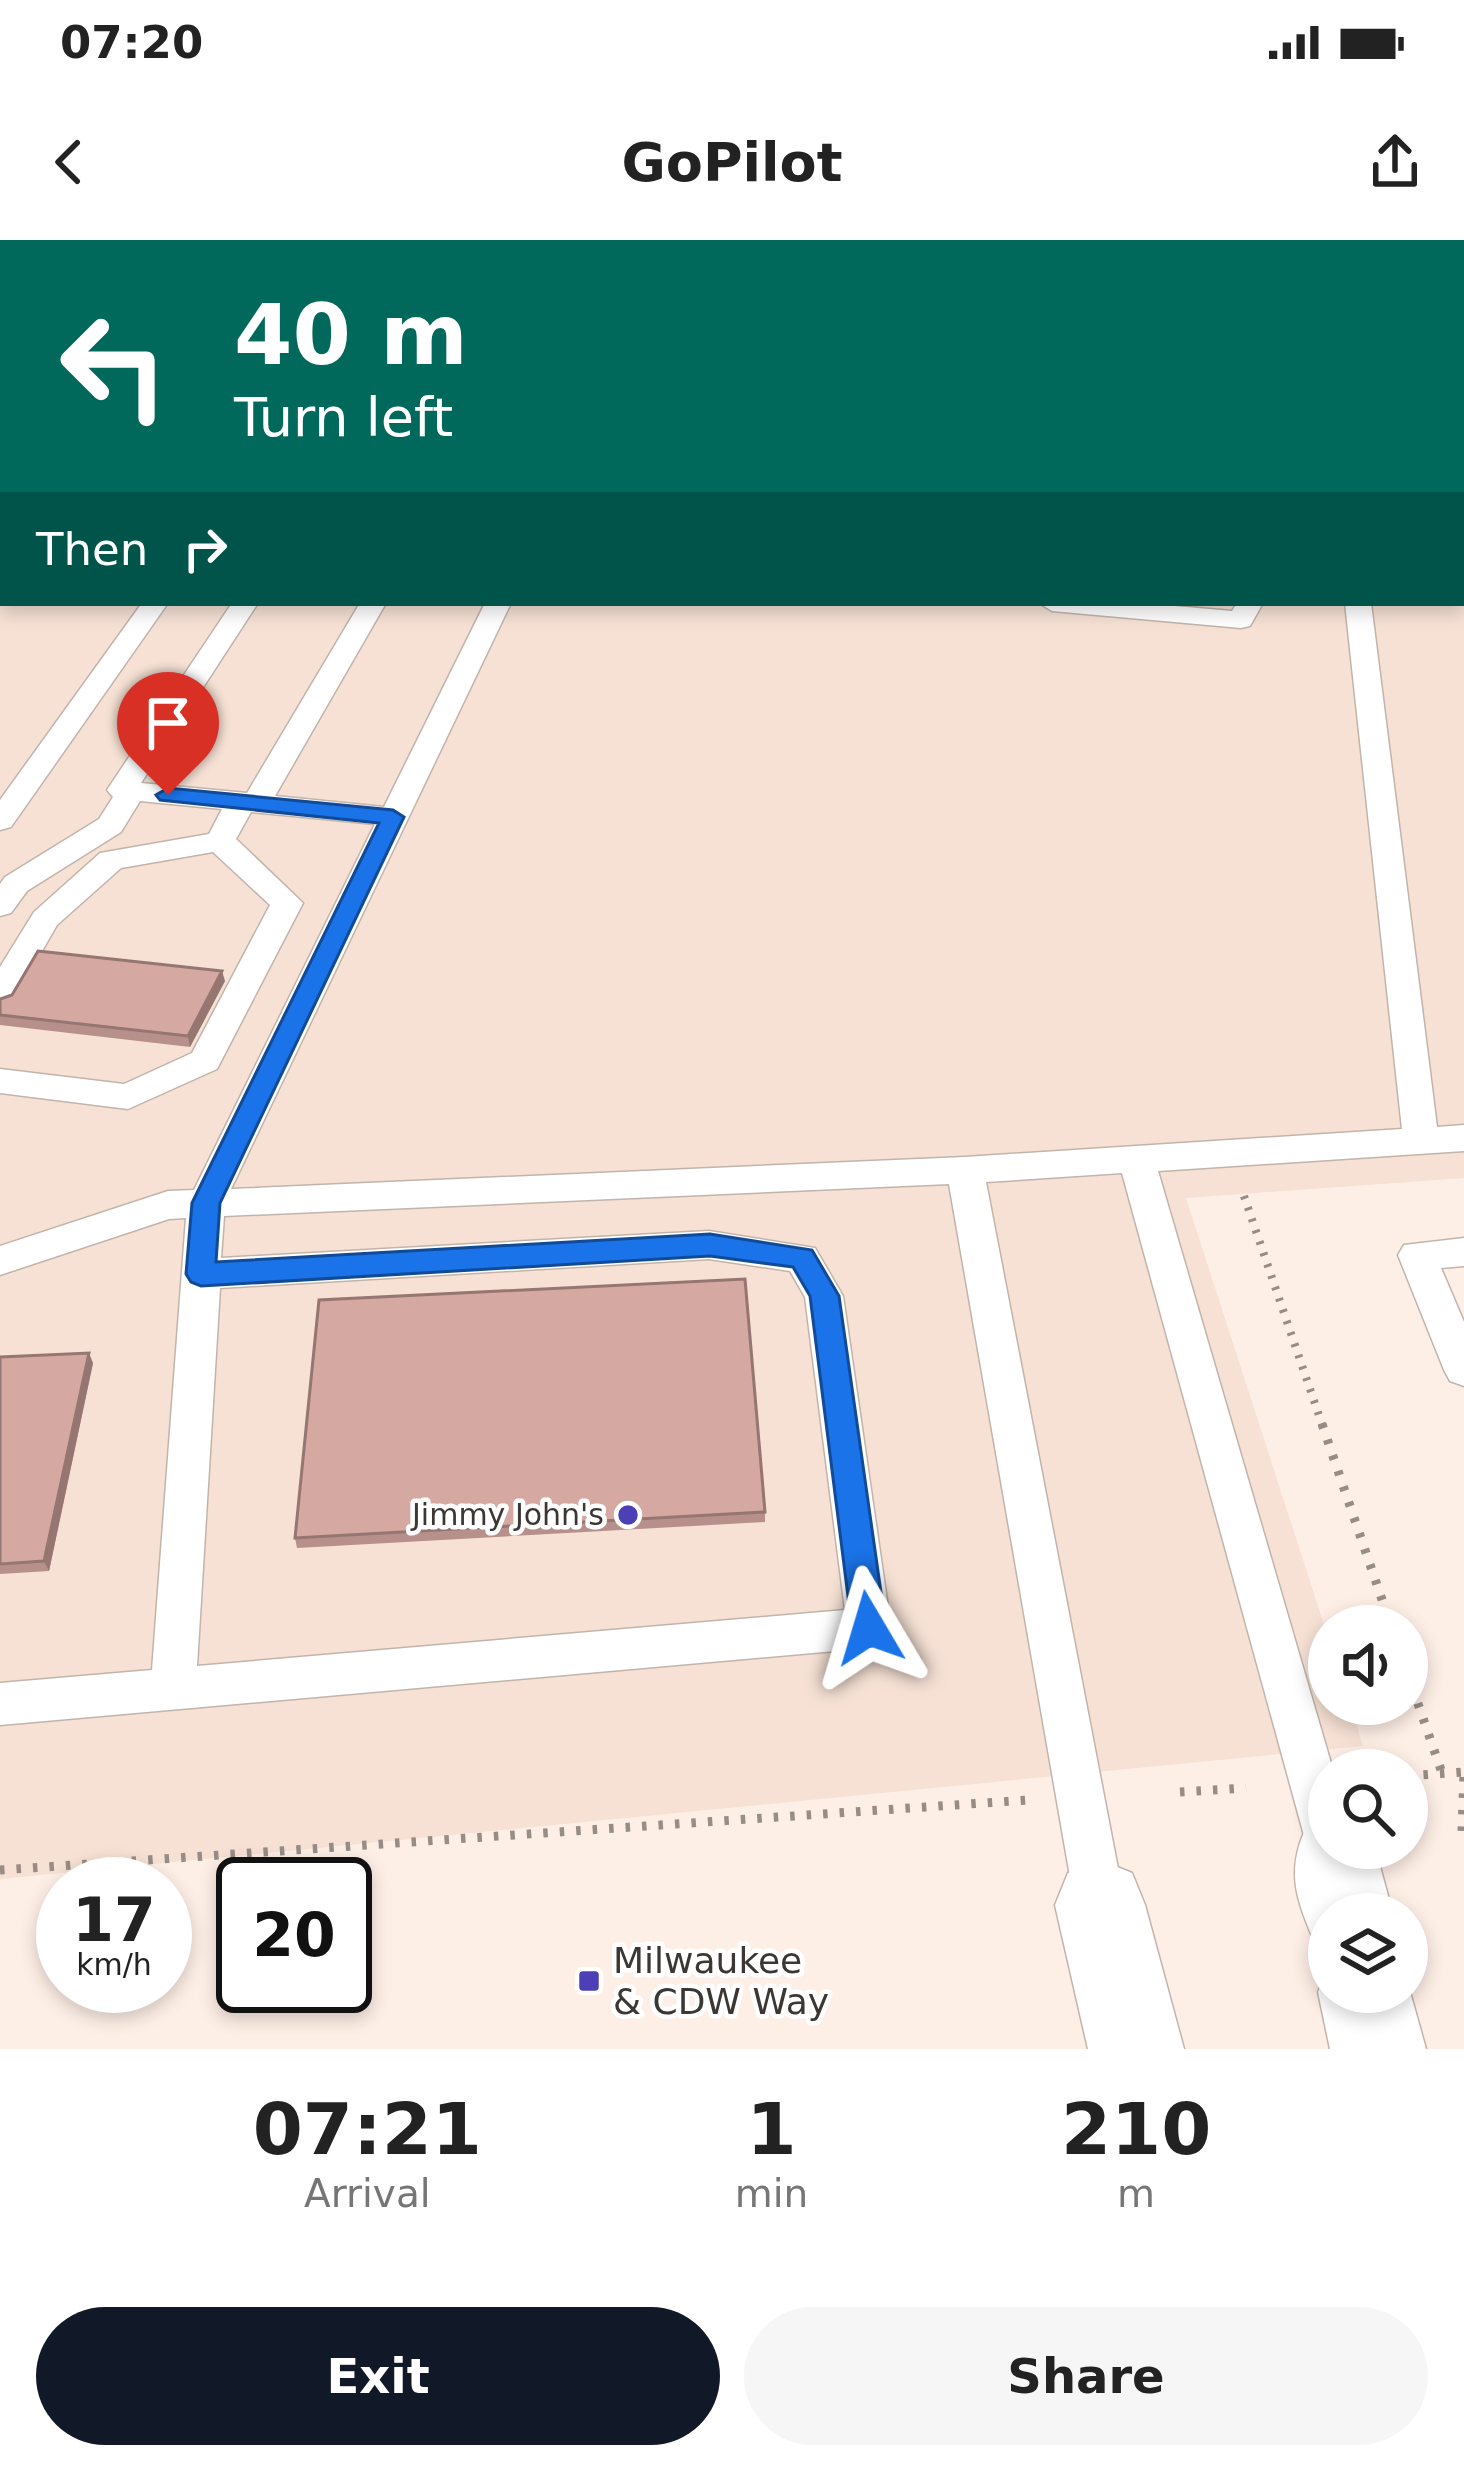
<!DOCTYPE html>
<html lang="en">
<head>
<meta charset="utf-8">
<style>
	:root { --surface:#fff; --page:#f6f6f6; --text:#222; --muted:#767676; --accent:#111827 }
	body { margin:0; font-family:"DejaVu Sans",sans-serif; background:var(--page); color:var(--text); height:100vh; display:flex; flex-direction:column; font-size:45px; white-space:nowrap }
	* { box-sizing:border-box; margin:0 }
	p { font-size:39px; color:var(--muted) }
	.icon { flex:none; width:66px; height:66px; fill:none; stroke:currentColor; stroke-width:2; stroke-linecap:round; stroke-linejoin:round }
	.map { position:relative; height:1809px; overflow:hidden }
	.side { display:flex; flex-direction:column; background:var(--surface); flex:1 }
	.side>* { flex:none }
	.banner { position:absolute; left:0px; top:0px; width:1464px; height:366px; box-shadow:0 6px 18px #0003; background:#00695c; color:#fff; overflow:hidden }
	.buttons { position:absolute; left:1308px; top:1365px; display:grid; gap:24px }
	.buttons a { display:grid; place-items:center; width:120px; height:120px; border-radius:50%; background:var(--surface); box-shadow:0 6px 18px #0003; font-size:60px }
	.speed { position:absolute; left:36px; top:1617px; display:flex; gap:24px; font-size:60px; font-weight:700; text-align:center }
	.speed>* { display:grid; place-content:center; width:156px; height:156px; border-radius:50%; background:var(--surface); box-shadow:0 6px 18px #0003; line-height:1 }
	.speed small { font-size:30px; font-weight:400 }
	.speed .limit { border:6px solid #111; border-radius:18px; background:#fff; color:#111 }
	.pin { position:absolute; display:grid; place-items:center; width:102px; height:102px; color:#fff; margin:-123px -51px; border-radius:50% 50% 50% 0; rotate:-45deg; box-shadow:0 0 12px #0007 }
	.pin .icon { rotate:45deg }
	.me { position:absolute; width:132px; margin:-66px; rotate:353deg; stroke-linejoin:round; filter:drop-shadow(0 0 9px #0008) }
	.turn { display:flex; align-items:center; gap:42px; height:252px; padding:0 36px; font-size:54px }
	.turn .icon { width:156px; height:156px; stroke-width:2.5 }
	.turn b { display:block; font-size:84px; line-height:102px }
	.then { display:flex; align-items:center; height:114px; padding:0 36px; background:#0003; gap:24px; font-size:45px }
	.eta { display:flex; justify-content:space-evenly; align-items:center; height:204px; text-align:center }
	.eta b { font-size:72px; font-weight:600; line-height:84px }
	.primary-button { display:flex; gap:24px; margin-top:auto; padding:24px 36px }
	.primary-button a { flex:1; height:138px; border-radius:72px; background:var(--accent); color:#fff; font-size:48px; font-weight:600; line-height:138px; text-align:center }
	.primary-button a+a { background:var(--page); color:var(--text) }
	.status { display:flex; justify-content:space-between; align-items:center; height:84px; padding:0 60px; background:var(--surface); direction:ltr }
	.status svg { height:33px; fill:currentColor }
	header { display:flex; justify-content:space-between; align-items:center; height:156px; padding:0 36px; background:var(--surface); font-size:54px; font-weight:600 }
	.map>svg:first-child { display:block }
	.built { fill:#f6e1d4 }
	.lines { fill:none; stroke-linecap:round; stroke-linejoin:round }
	.service-casing { stroke:#c2b4ab; stroke-width:3 }
	.tertiary-casing { stroke:#c2b4ab; stroke-width:3 }
	.path-far1 { stroke:#978d87; stroke-width:8; stroke-dasharray:3 9; stroke-linecap:butt }
	.path { stroke:#978d87; stroke-width:9; stroke-dasharray:4.5 12; stroke-linecap:butt }
	.service { fill:#fff; fill-rule:evenodd }
	.tertiary { fill:#fff; fill-rule:evenodd }
	.wall { fill:#b7908b }
	.shaded-wall { fill:#957671 }
	.building { fill:#d5a8a2; stroke:#957671; stroke-width:3 }
	.route { fill:#1a73e8; stroke:#114b97; stroke-width:3 }
	.poi-dot { fill:#4d40b7; stroke:#fff; stroke-width:4.5 }
	.labels { text-anchor:middle; stroke-width:9; stroke-linejoin:round; paint-order:stroke }
	.poi-label { font-size:30px; fill:#3c3733; stroke:#fff; text-anchor:end }
	.near-poi-label { font-size:36px; fill:#3c3733; stroke:#fff; text-anchor:start }
</style>
</head>
<body>
<div class="status"><b>07:20</b><svg viewBox="0 0 49 12"><path d="M0 12V9h3v3zM5 12V6h3v6zM10 12V3h3v9zM15 12V0h3v12zM26 1h20v11H26zM47 4h2v5h-2z"/></svg></div>
<header><svg class="icon" aria-label="back" viewBox="0 0 24 24"><path d="M15 5l-7 7 7 7"/></svg>GoPilot<svg class="icon" aria-label="share" viewBox="0 0 24 24"><path d="M12 15V3M7 8l5-5 5 5M5 13v7h14v-7"/></svg></header>
<div class="map">
<svg width="1464" height="1809" viewBox="0 0 1464 1809">
	<rect width="100%" height="100%" fill="#feefe6"/>
	<polygon class="built" points="0,0 1430,3 3,3 3,363 1461,363 1464,5 1464,938 1186,958 1329,1400 1329,1464 1350,1464 1363,1506 0,1639"/>
	<g class="lines">
		<defs>
			<g id="service">
				<polygon points="552,0 572,0 573,3 553,3"/>
				<polygon points="1122,0 1188,0 1190,3 1124,3"/>
				<rect x="1461" y="14" width="3" height="12"/>
				<rect x="0" y="261" width="3" height="14"/>
				<polygon points="142,363 168,363 11,587 0,590 0,560"/>
				<path d="M232 363H258L141 543 247 553 360 363H386L275 556 384 567 485 363H511L231 949 965 917 1402 889 1345 363H1371L1437 887 1464 885V911L1158 931 1333 1530H1329V1608H1349L1346 1615 1329 1622 1312 1615 1305 1599 1122 933 986 942 1125 1665 1117 1682 1100 1689 1083 1682 1075 1665 949 944 224 976 221 1018 709 991 815 1008 843 1056 891 1388 885 1402 869 1408 0 1485V1443L152 1430 186 978 169 979 0 1035V1006L168 951 194 950 375 584 251 572 236 599 303 663 217 829 128 869 0 853V829L124 844 192 813 270 665 213 612 121 628 57 685 12 763 0 766V727L34 672 100 613 209 594 222 569 140 561 121 592 27 651 11 673 0 676V644L5 637 99 579 113 557 107 550ZM709 1019 790 1031 805 1057 845 1370 197 1426 220 1048Z"/>
				<polygon points="1039,363 1141,363 1232,371 1237,363 1263,363 1250,386 1241,388 1052,371"/>
				<polygon points="1464,998 1464,1026 1441,1028 1464,1082 1464,1146 1450,1141 1444,1130 1398,1015 1404,1005"/>
			</g>
			<g id="tertiary">
				<path d="M1329 1581V1608H1375L1393 1674H1329V1711L1316 1706C1298 1662 1285 1635 1305 1590Z"/>
				<polygon points="1100,1620 1132,1633 1145,1665 1184,1809 1088,1809 1055,1665 1068,1633"/>
				<polygon points="1329,1726 1329,1752 1407,1752 1407,1741 1426,1809 1330,1809 1318,1752"/>
			</g>
		</defs>
		<use href="#service" class="service-casing"/>
		<use href="#tertiary" class="tertiary-casing"/>
		<polyline class="path-far1" points="1244,956 1323,1187"/>
		<g class="path">
			<polyline points="1322,1184 1391,1386"/>
			<polyline points="1407,1432 1442,1533"/>
			<polyline points="1407,1536 1464,1532"/>
			<polyline points="1180,1552 1246,1548"/>
			<polyline points="1462,1591 1464,1532"/>
			<polyline points="0,1630 1028,1560"/>
		</g>
		<use href="#service" class="service"/>
		<use href="#tertiary" class="tertiary"/>
	</g>
	<g class="wall">
		<polygon points="0,0 400,0 400,3 3,3 3,222 0,222"/>
		<polygon points="1461,51 1464,51 1464,262 1461,261"/>
		<polygon points="225,741 190,807 0,785 0,759"/>
		<polygon points="0,1117 93,1123 49,1331 0,1334"/>
		<polygon points="765,1272 765,1282 297,1308 295,1298"/>
	</g>
	<g class="shaded-wall">
		<polygon points="222,731 225,741 190,807 188,796"/>
		<polygon points="89,1113 93,1123 49,1331 44,1321"/>
	</g>
	<g class="building">
		<polygon points="0,0 389,0 387,3 3,3 3,204 0,204"/>
		<polygon points="643,0 1178,0 1178,3 641,3"/>
		<rect x="1461" y="51" width="3" height="192"/>
		<polygon points="38,711 222,731 188,796 0,775 0,759 12,755"/>
		<polygon points="745,1039 765,1272 295,1298 319,1060"/>
		<polygon points="89,1113 44,1321 0,1324 0,1117"/>
	</g>
	<polygon class="route" points="168,548 393,570 404,577 220,963 216,1022 710,994 812,1010 839,1056 886,1388 881,1398 869,1403 857,1398 852,1388 810,1056 793,1027 710,1016 201,1046 191,1042 186,1034 192,963 379,583 160,560 156,555"/>
	<g class="poi-dot">
		<circle cx="628" cy="1275" r="12"/>
		<rect x="577" y="1729" width="24" height="24" rx="6"/>
	</g>
	<g class="labels">
		<g class="poi-label">
			<text x="604" y="1285">Jimmy John's</text>
		</g>
		<g class="near-poi-label">
			<text x="613" y="1733">Milwaukee<tspan x="613" dy="41">&amp; CDW Way</tspan></text>
		</g>
	</g>
</svg>
<div class="buttons">
<a><svg class="icon" aria-label="sound" viewBox="0 0 24 24"><path d="M4 9h4l5-4v14l-5-4H4zM17 9q2 3 0 6"/></svg></a>
<a><svg class="icon" aria-label="search" viewBox="0 0 24 24"><circle cx="10" cy="10" r="6"/><path d="M15 15l6 6"/></svg></a>
<a><svg class="icon" aria-label="layers" viewBox="0 0 24 24"><path d="M12 4l9 5-9 5-9-5zM3 14l9 5 9-5"/></svg></a>
</div>
<div class="speed"><div>17<small>km/h</small></div><div class="limit">20</div></div>
<div class="pin" style="left:168px;top:555px;background:#d93025"><svg class="icon" aria-label="arrive" viewBox="0 0 24 24"><path d="M6 21V4h12l-3 4 3 4H6"/></svg></div>
<svg class="me" style="left:869px;top:1388px" viewBox="-20 -20 40 40"><path d="M0-17L14 15 0 8-14 15z" fill="#1a73e8" stroke="#fff" stroke-width="4"/></svg>
<div class="banner">
<div class="turn"><svg class="icon" aria-label="left" viewBox="0 0 24 24"><path d="M17 20v-9H6M10 6l-5 5 5 5"/></svg><div><b>40 m</b>Turn left</div></div>
<div class="then">Then<svg class="icon" aria-label="right" viewBox="0 0 24 24"><path d="M7 20v-9h11M14 6l5 5-5 5"/></svg></div>
</div>
</div>
<section class="side">
<div class="eta">
<div><b>07:21</b><p>Arrival</p></div>
<div><b>1</b><p>min</p></div>
<div><b>210</b><p>m</p></div>
</div>
<div class="primary-button"><a>Exit</a><a>Share</a></div>
</section>
</body>
</html>
